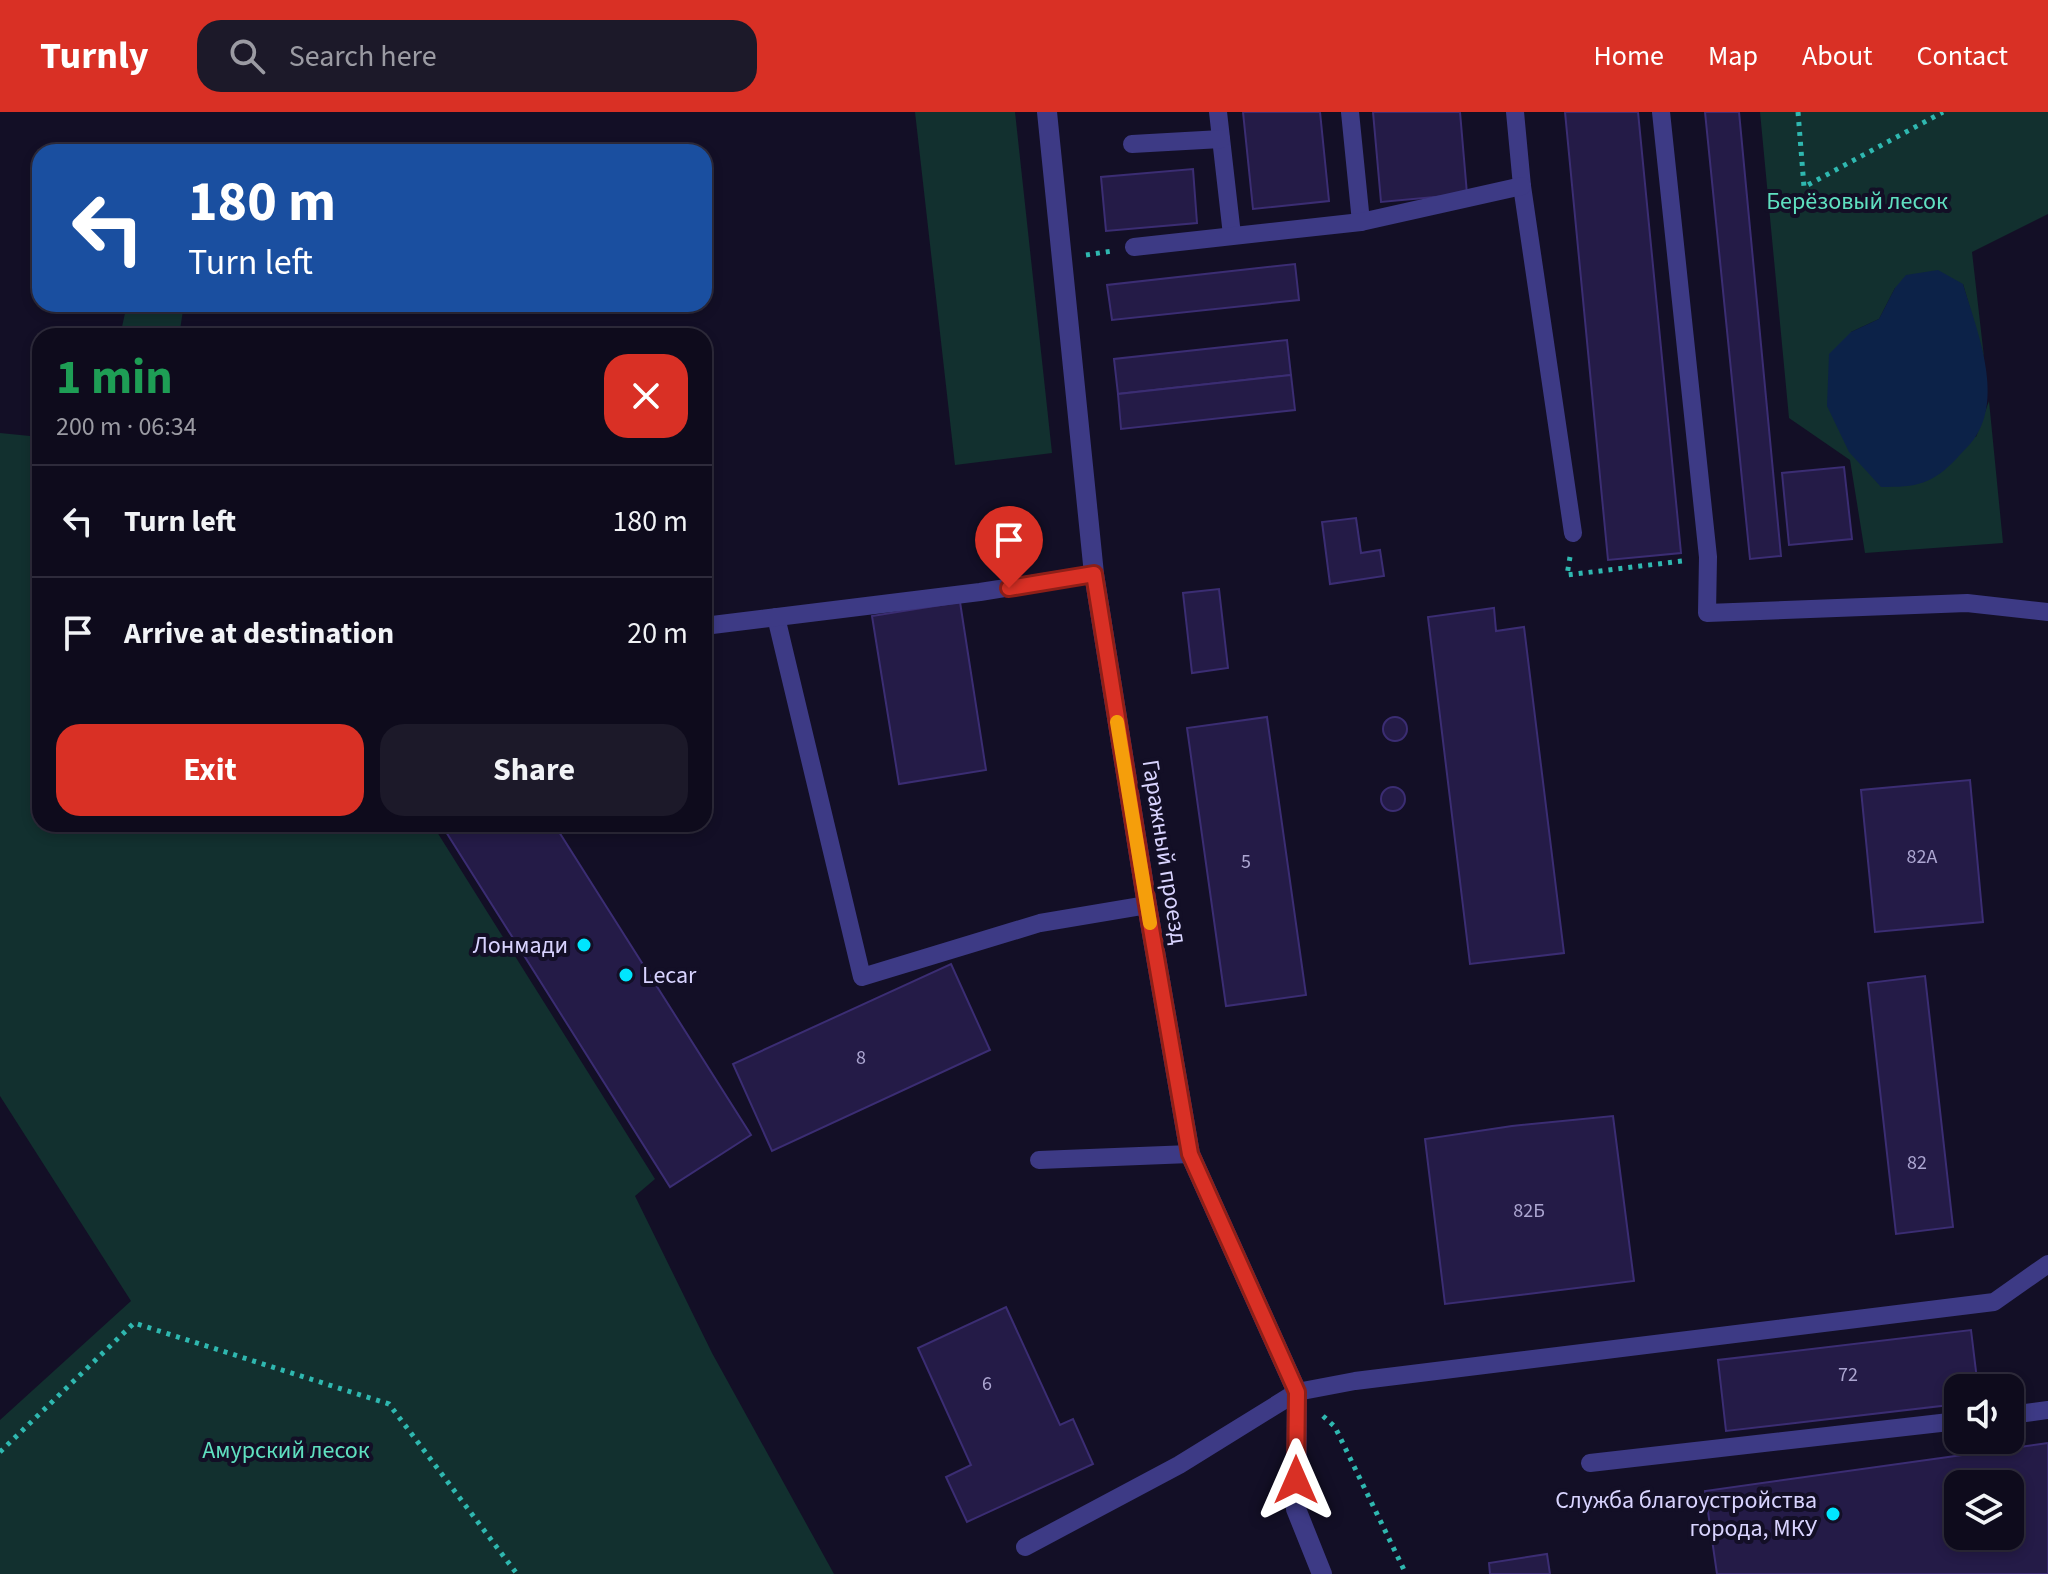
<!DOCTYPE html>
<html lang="en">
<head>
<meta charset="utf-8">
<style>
	:root { --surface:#0e0b1c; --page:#1c1929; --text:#f1f3f6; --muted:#9b9ba3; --line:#2e2b3b; --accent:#d93025 }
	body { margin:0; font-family:"Source Sans 3",sans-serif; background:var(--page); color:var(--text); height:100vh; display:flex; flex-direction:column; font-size:30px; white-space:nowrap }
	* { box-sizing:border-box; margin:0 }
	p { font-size:26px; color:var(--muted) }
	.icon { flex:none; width:44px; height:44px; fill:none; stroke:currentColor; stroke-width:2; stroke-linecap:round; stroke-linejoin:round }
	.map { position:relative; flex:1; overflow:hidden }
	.drawer { position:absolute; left:32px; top:216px; width:680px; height:504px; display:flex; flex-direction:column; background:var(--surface); border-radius:24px; box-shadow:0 4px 12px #0003,0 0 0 2px var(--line) }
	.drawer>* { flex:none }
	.top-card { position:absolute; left:32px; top:32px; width:680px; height:168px; border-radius:24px; box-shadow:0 4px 12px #0003,0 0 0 2px var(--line); background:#1a4fa0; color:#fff; overflow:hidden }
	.controls { position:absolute; left:1944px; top:1262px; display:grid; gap:16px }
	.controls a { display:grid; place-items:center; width:80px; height:80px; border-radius:16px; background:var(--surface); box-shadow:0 4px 12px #0003,0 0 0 2px var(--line); font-size:40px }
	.pin { position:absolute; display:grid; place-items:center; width:68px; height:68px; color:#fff; margin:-82px -34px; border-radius:50% 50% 50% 0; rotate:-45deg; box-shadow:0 0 8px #0007 }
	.pin .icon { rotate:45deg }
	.me { position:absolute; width:88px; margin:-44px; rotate:0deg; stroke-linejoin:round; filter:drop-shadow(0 0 6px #0008) }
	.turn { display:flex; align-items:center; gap:28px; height:168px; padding:0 24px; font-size:36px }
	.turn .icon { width:104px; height:104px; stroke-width:2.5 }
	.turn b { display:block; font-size:56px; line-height:68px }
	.round { display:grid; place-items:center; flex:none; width:84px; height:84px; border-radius:24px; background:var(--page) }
	.overview { display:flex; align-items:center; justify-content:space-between; height:136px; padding:0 24px }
	h1 { font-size:48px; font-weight:700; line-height:60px; color:#1e9e55 }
	.cta { display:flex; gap:16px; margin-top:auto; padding:16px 24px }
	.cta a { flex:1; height:92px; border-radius:24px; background:var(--accent); color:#fff; font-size:32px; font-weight:700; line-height:92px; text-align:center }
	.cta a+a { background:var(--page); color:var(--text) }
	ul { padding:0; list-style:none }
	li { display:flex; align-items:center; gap:24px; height:112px; padding:0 24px; border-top:2px solid var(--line) }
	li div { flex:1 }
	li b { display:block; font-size:30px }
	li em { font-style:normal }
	header { display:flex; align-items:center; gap:48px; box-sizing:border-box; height:112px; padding:0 40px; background:var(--accent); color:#fff }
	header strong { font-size:38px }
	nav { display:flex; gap:44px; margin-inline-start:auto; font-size:28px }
	.search { width:560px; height:72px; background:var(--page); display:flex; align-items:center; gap:20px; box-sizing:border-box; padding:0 28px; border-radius:24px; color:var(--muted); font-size:30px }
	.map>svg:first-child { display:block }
	.green { fill:#12302f }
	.water { fill:#0c2248 }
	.building { fill:#241b47; stroke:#3b2d73; stroke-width:2; fill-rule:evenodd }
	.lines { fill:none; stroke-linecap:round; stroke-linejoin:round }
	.path { stroke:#2fb8b0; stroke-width:5; stroke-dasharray:4 6; stroke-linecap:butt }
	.lane { stroke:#3d3a85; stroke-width:18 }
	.street { stroke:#3d3a85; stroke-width:20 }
	.route-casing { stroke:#8d1f18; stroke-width:20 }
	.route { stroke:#d93025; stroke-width:14 }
	.slow { stroke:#f59e0b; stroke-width:14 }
	.poi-dot { fill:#00e5ff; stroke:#130f26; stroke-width:3 }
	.labels { text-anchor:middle; stroke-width:8; stroke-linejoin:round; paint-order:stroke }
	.number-label { font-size:20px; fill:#aca6d1 }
	.park-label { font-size:24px; fill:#5fe0c0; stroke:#130f26 }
	.street-label { font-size:24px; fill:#d9d4ff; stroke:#130f26 }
	.poi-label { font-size:24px; fill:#d9d4ff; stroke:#130f26; text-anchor:end }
</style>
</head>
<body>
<header>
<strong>Turnly</strong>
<div class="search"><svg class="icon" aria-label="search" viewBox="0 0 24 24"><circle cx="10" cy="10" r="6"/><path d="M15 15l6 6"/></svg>Search here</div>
<nav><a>Home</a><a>Map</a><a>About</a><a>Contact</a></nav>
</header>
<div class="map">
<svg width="2048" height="1462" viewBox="0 0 2048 1462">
	<rect width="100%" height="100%" fill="#130f26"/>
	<g class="green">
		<polygon points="915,0 1015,0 1052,341 955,353"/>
		<polygon points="1760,0 2048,0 2048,102 1972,140 1984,245 1963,172 1895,176 1879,207 1851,220 1976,325 1989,289 2003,431 1865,441 1850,348 1789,306"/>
		<polygon points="127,192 184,192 179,224 120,224"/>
		<polygon points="0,321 40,325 40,712 432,712 655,1067 635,1084 712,1241 834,1462 0,1462 0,1308 131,1189 0,984"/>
	</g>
	<path class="water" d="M1938 158 1963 172C1976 216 2005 285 1974 327 1970 333 1963 339 1958 345 1932 373 1917 375 1881 375L1849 340 1827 294 1829 242 1851 220 1879 207 1895 176 1906 163Z"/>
	<g class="building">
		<polygon points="1243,0 1320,0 1329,89 1253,97"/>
		<polygon points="1373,0 1460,0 1467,82 1381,90"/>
		<polygon points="1565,0 1638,0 1681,441 1608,448"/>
		<polygon points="1705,0 1739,0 1781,444 1750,447"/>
		<polygon points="1193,57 1197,111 1106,119 1101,65"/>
		<polygon points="1295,152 1299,188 1112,208 1107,173"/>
		<polygon points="1287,228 1291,263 1118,282 1114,247"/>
		<polygon points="1291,263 1295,298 1121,317 1118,282"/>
		<polygon points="1844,355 1852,427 1789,433 1782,361"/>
		<polygon points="1356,406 1361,441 1380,438 1384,464 1330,472 1322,410"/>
		<polygon points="1219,477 1228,556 1192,561 1183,481"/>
		<polygon points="960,490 986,658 899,672 872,504"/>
		<polygon points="1494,496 1496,519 1524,515 1564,841 1470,852 1428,505"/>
		<polygon points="1267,605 1306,883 1226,894 1187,616"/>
		<circle cx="1395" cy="617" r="12"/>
		<polygon points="1970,668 1983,810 1875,820 1861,678"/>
		<circle cx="1393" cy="687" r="12"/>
		<polygon points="441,712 554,712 751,1023 670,1075"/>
		<polygon points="951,852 990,938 772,1039 733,952"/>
		<polygon points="1925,864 1953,1115 1896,1122 1868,871"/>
		<polygon points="1613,1004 1634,1169 1445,1192 1425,1027 1512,1014"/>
		<polygon points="1006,1195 1060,1313 1073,1307 1093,1352 967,1410 946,1365 971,1353 918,1236"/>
		<polygon points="1971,1218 1978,1276 1958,1276 1958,1292 1726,1319 1718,1248"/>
		<path d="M2048 1331V1462H1717L1705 1379ZM1958 1372H2010V1424H1958Z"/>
		<polygon points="1547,1442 1550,1462 1490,1462 1489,1451"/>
	</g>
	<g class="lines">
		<g class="path">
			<polyline points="1798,0 1804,75 1943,0"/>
			<polyline points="1086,143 1112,139"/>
			<polyline points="1570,445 1567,463 1682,449"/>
			<polyline points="1323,1304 1335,1315 1406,1462"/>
			<polyline points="0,1340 134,1211 389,1292 517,1462"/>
		</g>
		<g class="lane">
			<polyline points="1218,0 1232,123"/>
			<polyline points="1350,0 1361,110"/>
			<polyline points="1515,0 1522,74 1573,421"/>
			<polyline points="1661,0 1708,445 1707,501 1967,491 2048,500"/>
			<polyline points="1132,32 1221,27"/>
			<polyline points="1134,135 1361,110 1522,74"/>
			<polyline points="776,505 862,865 1040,811 1147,793"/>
			<polyline points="704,514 980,480 1094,462"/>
			<polyline points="1039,1048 1190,1042"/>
			<polyline points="2010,1303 2048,1298"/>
			<polyline points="1590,1351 1958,1309"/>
			<polyline points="1025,1435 1179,1353 1297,1280 1355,1269 1994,1190 2048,1152"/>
		</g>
		<polyline class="street" points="1047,0 1094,462 1147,793 1190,1042 1297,1280 1296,1397 1322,1462"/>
	</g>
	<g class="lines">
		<defs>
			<polyline id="route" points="1009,476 1094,462 1147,793 1190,1042 1297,1280 1296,1368"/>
		</defs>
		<use href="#route" class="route-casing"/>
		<use href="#route" class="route"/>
		<polyline class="slow" points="1117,610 1150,811"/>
	</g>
	<g class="poi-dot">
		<circle cx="584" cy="833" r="8"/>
		<circle cx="626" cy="863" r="8"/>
		<circle cx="1833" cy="1402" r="8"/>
	</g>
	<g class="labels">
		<g class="number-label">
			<text x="1922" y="751">82А</text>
			<text x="1246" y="756">5</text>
			<text x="861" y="952">8</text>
			<text x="1917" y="1057">82</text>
			<text x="1529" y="1105">82Б</text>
			<text x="1848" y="1269">72</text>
			<text x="987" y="1278">6</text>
		</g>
		<g class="park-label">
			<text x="1857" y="97">Берёзовый лесок</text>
			<text x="286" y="1346">Амурский лесок</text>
		</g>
		<g class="street-label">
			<text transform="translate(1165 740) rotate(81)" y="8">Гаражный проезд</text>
		</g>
		<g class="poi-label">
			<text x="568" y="841">Лонмади</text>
			<text x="642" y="871" text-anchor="start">Lecar</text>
			<text x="1817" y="1396">Служба благоустройства<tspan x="1817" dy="28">города, МКУ</tspan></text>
		</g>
	</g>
</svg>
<div class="controls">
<a><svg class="icon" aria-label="sound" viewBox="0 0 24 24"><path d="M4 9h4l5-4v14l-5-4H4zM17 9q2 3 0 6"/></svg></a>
<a><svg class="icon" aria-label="layers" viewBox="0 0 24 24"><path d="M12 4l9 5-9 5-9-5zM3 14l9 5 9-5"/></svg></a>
</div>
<div class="pin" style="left:1009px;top:476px;background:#d93025"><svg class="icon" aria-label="arrive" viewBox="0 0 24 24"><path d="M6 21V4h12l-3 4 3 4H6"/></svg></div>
<svg class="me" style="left:1296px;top:1368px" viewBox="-20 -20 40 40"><path d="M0-17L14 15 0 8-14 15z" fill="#d93025" stroke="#fff" stroke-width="4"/></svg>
<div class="top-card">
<div class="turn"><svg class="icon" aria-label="left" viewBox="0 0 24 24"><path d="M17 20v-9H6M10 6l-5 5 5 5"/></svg><div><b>180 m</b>Turn left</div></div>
</div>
<section class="drawer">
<div class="overview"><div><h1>1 min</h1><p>200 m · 06:34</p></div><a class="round" style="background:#d93025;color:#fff"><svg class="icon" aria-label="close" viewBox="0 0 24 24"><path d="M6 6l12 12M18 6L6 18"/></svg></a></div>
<ul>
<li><svg class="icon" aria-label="left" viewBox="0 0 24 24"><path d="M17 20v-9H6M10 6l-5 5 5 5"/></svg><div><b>Turn left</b></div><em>180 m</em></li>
<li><svg class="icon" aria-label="arrive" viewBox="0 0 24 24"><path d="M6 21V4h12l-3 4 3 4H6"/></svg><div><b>Arrive at destination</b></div><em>20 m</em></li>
</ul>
<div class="cta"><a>Exit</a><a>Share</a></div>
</section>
</div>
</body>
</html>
